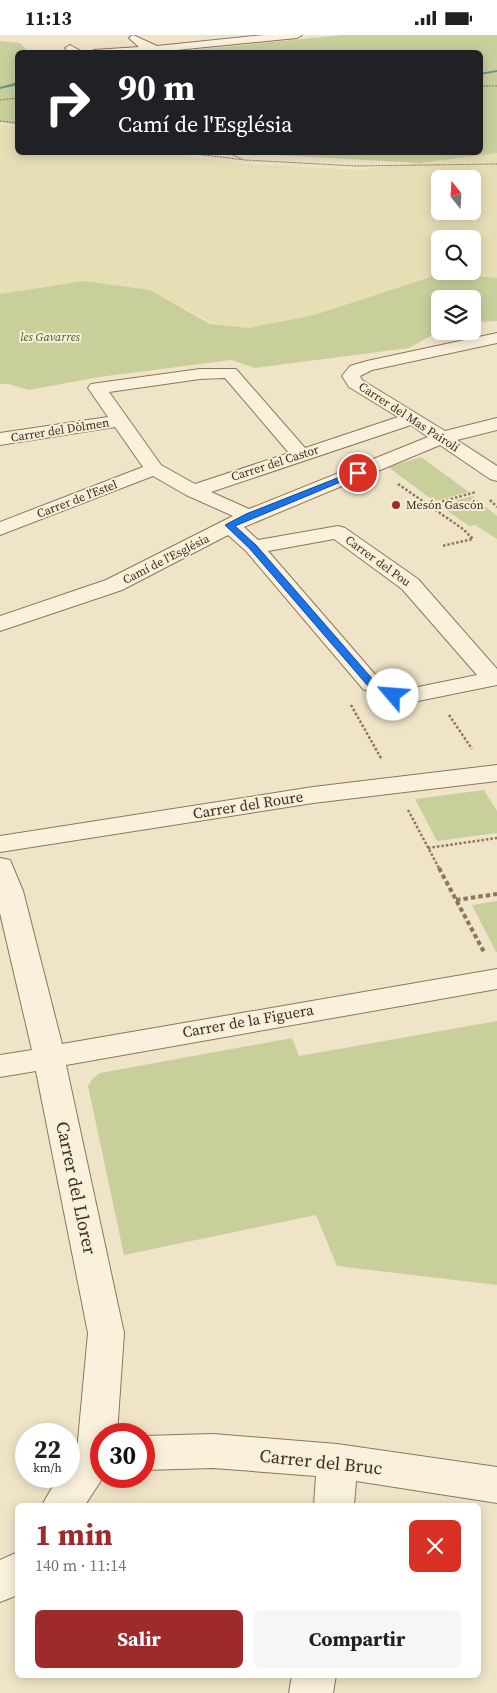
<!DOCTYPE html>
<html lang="es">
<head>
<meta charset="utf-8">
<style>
	:root { --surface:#fff; --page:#f6f6f6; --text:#202124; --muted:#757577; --accent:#9e2a2b }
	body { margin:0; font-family:"Source Serif 4",serif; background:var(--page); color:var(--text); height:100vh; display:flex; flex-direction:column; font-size:19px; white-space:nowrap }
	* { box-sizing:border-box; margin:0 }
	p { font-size:16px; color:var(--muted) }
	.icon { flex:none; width:28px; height:28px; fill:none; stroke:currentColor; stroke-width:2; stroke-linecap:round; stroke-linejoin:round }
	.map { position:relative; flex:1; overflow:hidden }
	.side { position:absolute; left:15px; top:1468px; width:466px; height:175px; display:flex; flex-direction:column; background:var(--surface); border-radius:8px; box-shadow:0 2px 12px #0003 }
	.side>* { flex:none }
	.banner { position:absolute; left:15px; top:15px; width:468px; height:105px; border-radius:8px; box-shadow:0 2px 12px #0003; background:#202124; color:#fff; overflow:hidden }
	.needle { width:32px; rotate:342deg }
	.tools { position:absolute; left:431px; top:135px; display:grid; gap:10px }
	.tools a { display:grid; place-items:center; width:50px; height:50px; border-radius:8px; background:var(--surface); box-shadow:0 2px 12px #0003; font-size:25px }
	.speed { position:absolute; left:15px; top:1388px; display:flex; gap:10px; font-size:25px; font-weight:700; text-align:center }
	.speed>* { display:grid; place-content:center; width:65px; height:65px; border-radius:50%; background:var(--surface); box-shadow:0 2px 12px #0003; line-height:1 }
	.speed small { font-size:12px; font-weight:400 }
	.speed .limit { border:8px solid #d22; background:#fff; color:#111 }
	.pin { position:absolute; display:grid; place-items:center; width:42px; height:42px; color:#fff; margin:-21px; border:2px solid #fff; border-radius:50%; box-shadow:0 1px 5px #0007 }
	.me { position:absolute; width:55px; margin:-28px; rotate:297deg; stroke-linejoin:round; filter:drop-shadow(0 0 4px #0008) }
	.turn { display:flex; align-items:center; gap:18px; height:105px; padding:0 20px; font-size:22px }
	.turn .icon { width:65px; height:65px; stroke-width:2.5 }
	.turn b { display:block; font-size:35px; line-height:42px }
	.round { display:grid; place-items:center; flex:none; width:52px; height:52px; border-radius:8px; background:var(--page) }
	.headline { display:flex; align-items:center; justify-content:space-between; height:85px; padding:0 20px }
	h1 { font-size:30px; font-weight:700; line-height:38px; color:var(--accent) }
	.button { display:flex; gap:10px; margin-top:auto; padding:10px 20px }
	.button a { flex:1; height:58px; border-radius:8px; background:var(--accent); color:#fff; font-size:20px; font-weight:700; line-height:58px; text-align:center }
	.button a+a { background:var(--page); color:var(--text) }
	.status { display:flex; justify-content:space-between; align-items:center; height:35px; padding:0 25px; background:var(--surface); direction:ltr }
	.status svg { height:14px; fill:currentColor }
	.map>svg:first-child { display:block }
	.farmland { fill:#e6deb5; fill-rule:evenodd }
	.green { fill:#c9cf9b }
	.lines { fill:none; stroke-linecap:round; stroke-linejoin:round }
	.stream { fill:#6f938a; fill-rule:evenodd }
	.minor-casing { stroke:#8d765c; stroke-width:2 }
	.path-far2 { stroke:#8d765c; stroke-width:1; stroke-dasharray:2 1; stroke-linecap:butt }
	.path-far1 { stroke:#8d765c; stroke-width:2.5; stroke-dasharray:2.5 2; stroke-linecap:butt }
	.path { stroke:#8d765c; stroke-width:4; stroke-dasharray:4.5 3; stroke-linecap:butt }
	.minor { fill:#faf1dc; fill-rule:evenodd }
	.route { fill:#1a73e8; stroke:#114b97 }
	.poi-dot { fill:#9e2a2b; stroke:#f7eed8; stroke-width:2 }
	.labels { text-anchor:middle; stroke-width:4; stroke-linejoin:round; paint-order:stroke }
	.far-park-label { font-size:12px; font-style:italic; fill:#4d5a26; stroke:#f7eed8 }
	.far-street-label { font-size:12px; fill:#3d2e20; stroke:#f7eed8 }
	.far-poi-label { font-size:12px; fill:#3d2e20; stroke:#f7eed8; text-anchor:start }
	.street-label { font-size:15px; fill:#3d2e20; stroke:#f7eed8 }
	.near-street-label { font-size:18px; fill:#3d2e20; stroke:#f7eed8 }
</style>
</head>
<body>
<div class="status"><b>11:13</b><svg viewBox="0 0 49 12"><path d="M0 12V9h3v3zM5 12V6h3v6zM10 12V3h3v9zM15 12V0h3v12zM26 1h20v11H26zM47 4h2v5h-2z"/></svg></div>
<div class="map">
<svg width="497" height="1658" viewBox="0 0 497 1658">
	<rect width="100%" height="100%" fill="#f0e4c8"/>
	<path class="farmland" d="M0 89 17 92 18 118H166L242 129 358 135 497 118V243L443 238 314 280 248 293 216 290 150 255 84 246 0 259ZM440 144H472V176H440ZM440 204H472V236H440Z"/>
	<g class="green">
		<polygon points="343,0 497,0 497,118 420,128 242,118 480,118 480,18 137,18 182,16"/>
		<polygon points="0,6 20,8 29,17 18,18 17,90 0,87"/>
		<polygon points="443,238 497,243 497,286 473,287 472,264 440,264 440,296 409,313 255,333 231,325 99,342 29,355 8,349 0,349 0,259 84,246 150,255 210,289 248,293 314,280"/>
		<polygon points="421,422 469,457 434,466 388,432"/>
		<polygon points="473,461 497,481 497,504 475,490 469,491 439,470"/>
		<polygon points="484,755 497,776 497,798 437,806 415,764"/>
		<polygon points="497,866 497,917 496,917 472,870"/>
		<polygon points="497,986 497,1250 337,1231 316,1180 124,1220 88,1051 93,1043 100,1038 292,1003 299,1021"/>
	</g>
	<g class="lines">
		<g class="stream">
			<polygon points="497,35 497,37 480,40 480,38"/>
			<polygon points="18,47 18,50 0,54 0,52"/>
		</g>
		<defs>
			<g id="minor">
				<polygon points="133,0 157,11 264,0 302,0 297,3 156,17 89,18 94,15 139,12 129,3"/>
				<polygon points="70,10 84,18 70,18 65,13"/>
				<path d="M497 298V308L372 335 360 341 362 345 445 396 497 383V395L457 405 497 431V446L490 444 440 410 244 492 258 505 338 491 345 493 418 544 497 634V650L418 666 393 667 363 654 246 516 228 500 122 555 0 596V581L106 545 233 481 186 460 153 441 0 500V487L143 432 115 392 0 410V398L108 382 88 353 91 349 200 334H236L305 413 398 382 349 352 342 341 350 331 367 326ZM225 343 289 418 195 449 161 430 109 357 200 344ZM411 390 428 402 249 474 211 457ZM334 504 402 554 477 640 418 652 397 653 379 644 268 516Z"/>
				<polygon points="497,730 497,746 313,768 0,817 0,801 313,752"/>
				<polygon points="0,823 10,825 23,856 62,1009 497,934 497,954 66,1030 124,1298 117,1399 101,1399 101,1441 104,1441 85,1470 42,1470 59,1441 69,1441 69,1427 77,1416 88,1298 36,1036 0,1042 0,1020 32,1015 0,878"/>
				<polygon points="213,1399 337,1409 497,1432 497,1468 356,1446 354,1470 314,1470 316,1441 213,1433 144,1435 144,1401"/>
				<polygon points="18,1517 18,1560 0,1567 0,1525"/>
				<polygon points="292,1640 336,1640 333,1658 289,1658"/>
			</g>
		</defs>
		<use href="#minor" class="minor-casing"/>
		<g class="path-far2">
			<polyline points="480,51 497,51"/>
			<polyline points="0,65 18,63"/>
			<polyline points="0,86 18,88"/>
			<polyline points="187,118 245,125 357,131 497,129"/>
			<polyline points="228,118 242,124"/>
		</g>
		<g class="path-far1">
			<polyline points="398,449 463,494 473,504 442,511"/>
			<polyline points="490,465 497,472"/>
			<polyline points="429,470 476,457"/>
			<polyline points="351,670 382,725"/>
			<polyline points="449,680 472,714"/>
			<polyline points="408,775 440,835"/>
			<polyline points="428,813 497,803"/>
		</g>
		<g class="path">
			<polyline points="439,833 484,917"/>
			<polyline points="456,865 497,859"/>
		</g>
		<use href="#minor" class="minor"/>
	</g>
	<polygon class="route" points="355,436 362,438 235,491 256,510 375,647 397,658 397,662 393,663 368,651 250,514 225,490 246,479"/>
	<circle class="poi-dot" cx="396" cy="470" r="5"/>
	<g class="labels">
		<g class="far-park-label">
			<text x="50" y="306">les Gavarres</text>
		</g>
		<g class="far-street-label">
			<text transform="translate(409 382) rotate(33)" y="4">Carrer del Mas Pairolí</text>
			<text transform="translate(60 395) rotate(-9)" y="4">Carrer del Dòlmen</text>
			<text transform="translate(275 428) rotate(-18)" y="4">Carrer del Castor</text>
			<text transform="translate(77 464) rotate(-21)" y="4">Carrer de l'Estel</text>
			<text transform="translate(166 524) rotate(-27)" y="4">Camí de l'Església</text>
			<text transform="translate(378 526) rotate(36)" y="4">Carrer del Pou</text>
		</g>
		<g class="far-poi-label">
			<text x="406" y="474">Mesón Gascón</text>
		</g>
		<g class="street-label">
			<text transform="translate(248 770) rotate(-9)" y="5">Carrer del Roure</text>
			<text transform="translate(248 986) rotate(-10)" y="5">Carrer de la Figuera</text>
		</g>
		<g class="near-street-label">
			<text transform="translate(76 1153) rotate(78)" y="6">Carrer del Llorer</text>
			<text transform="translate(321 1427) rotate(6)" y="6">Carrer del Bruc</text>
		</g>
	</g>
</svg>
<div class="tools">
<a><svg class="needle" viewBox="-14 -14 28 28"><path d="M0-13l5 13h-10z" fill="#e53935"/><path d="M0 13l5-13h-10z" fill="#757577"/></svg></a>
<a><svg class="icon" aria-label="search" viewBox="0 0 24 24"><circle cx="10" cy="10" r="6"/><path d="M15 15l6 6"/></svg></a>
<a><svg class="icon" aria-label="layers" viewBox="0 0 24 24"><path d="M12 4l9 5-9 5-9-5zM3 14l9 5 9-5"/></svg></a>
</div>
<div class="speed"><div>22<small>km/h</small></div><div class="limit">30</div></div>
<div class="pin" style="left:358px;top:438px;background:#d93025"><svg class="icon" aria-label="arrive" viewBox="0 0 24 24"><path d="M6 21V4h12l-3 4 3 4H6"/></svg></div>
<svg class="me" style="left:393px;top:660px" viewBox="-20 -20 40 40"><circle r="19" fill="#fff"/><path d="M0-13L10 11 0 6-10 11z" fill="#1a73e8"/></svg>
<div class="banner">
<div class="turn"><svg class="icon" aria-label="right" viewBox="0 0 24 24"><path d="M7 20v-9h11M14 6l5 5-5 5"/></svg><div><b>90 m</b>Camí de l'Església</div></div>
</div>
<section class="side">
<div class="headline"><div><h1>1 min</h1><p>140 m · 11:14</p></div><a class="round" style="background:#d93025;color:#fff"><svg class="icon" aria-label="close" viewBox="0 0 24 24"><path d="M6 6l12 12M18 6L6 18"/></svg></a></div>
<div class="button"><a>Salir</a><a>Compartir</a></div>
</section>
</div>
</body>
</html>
